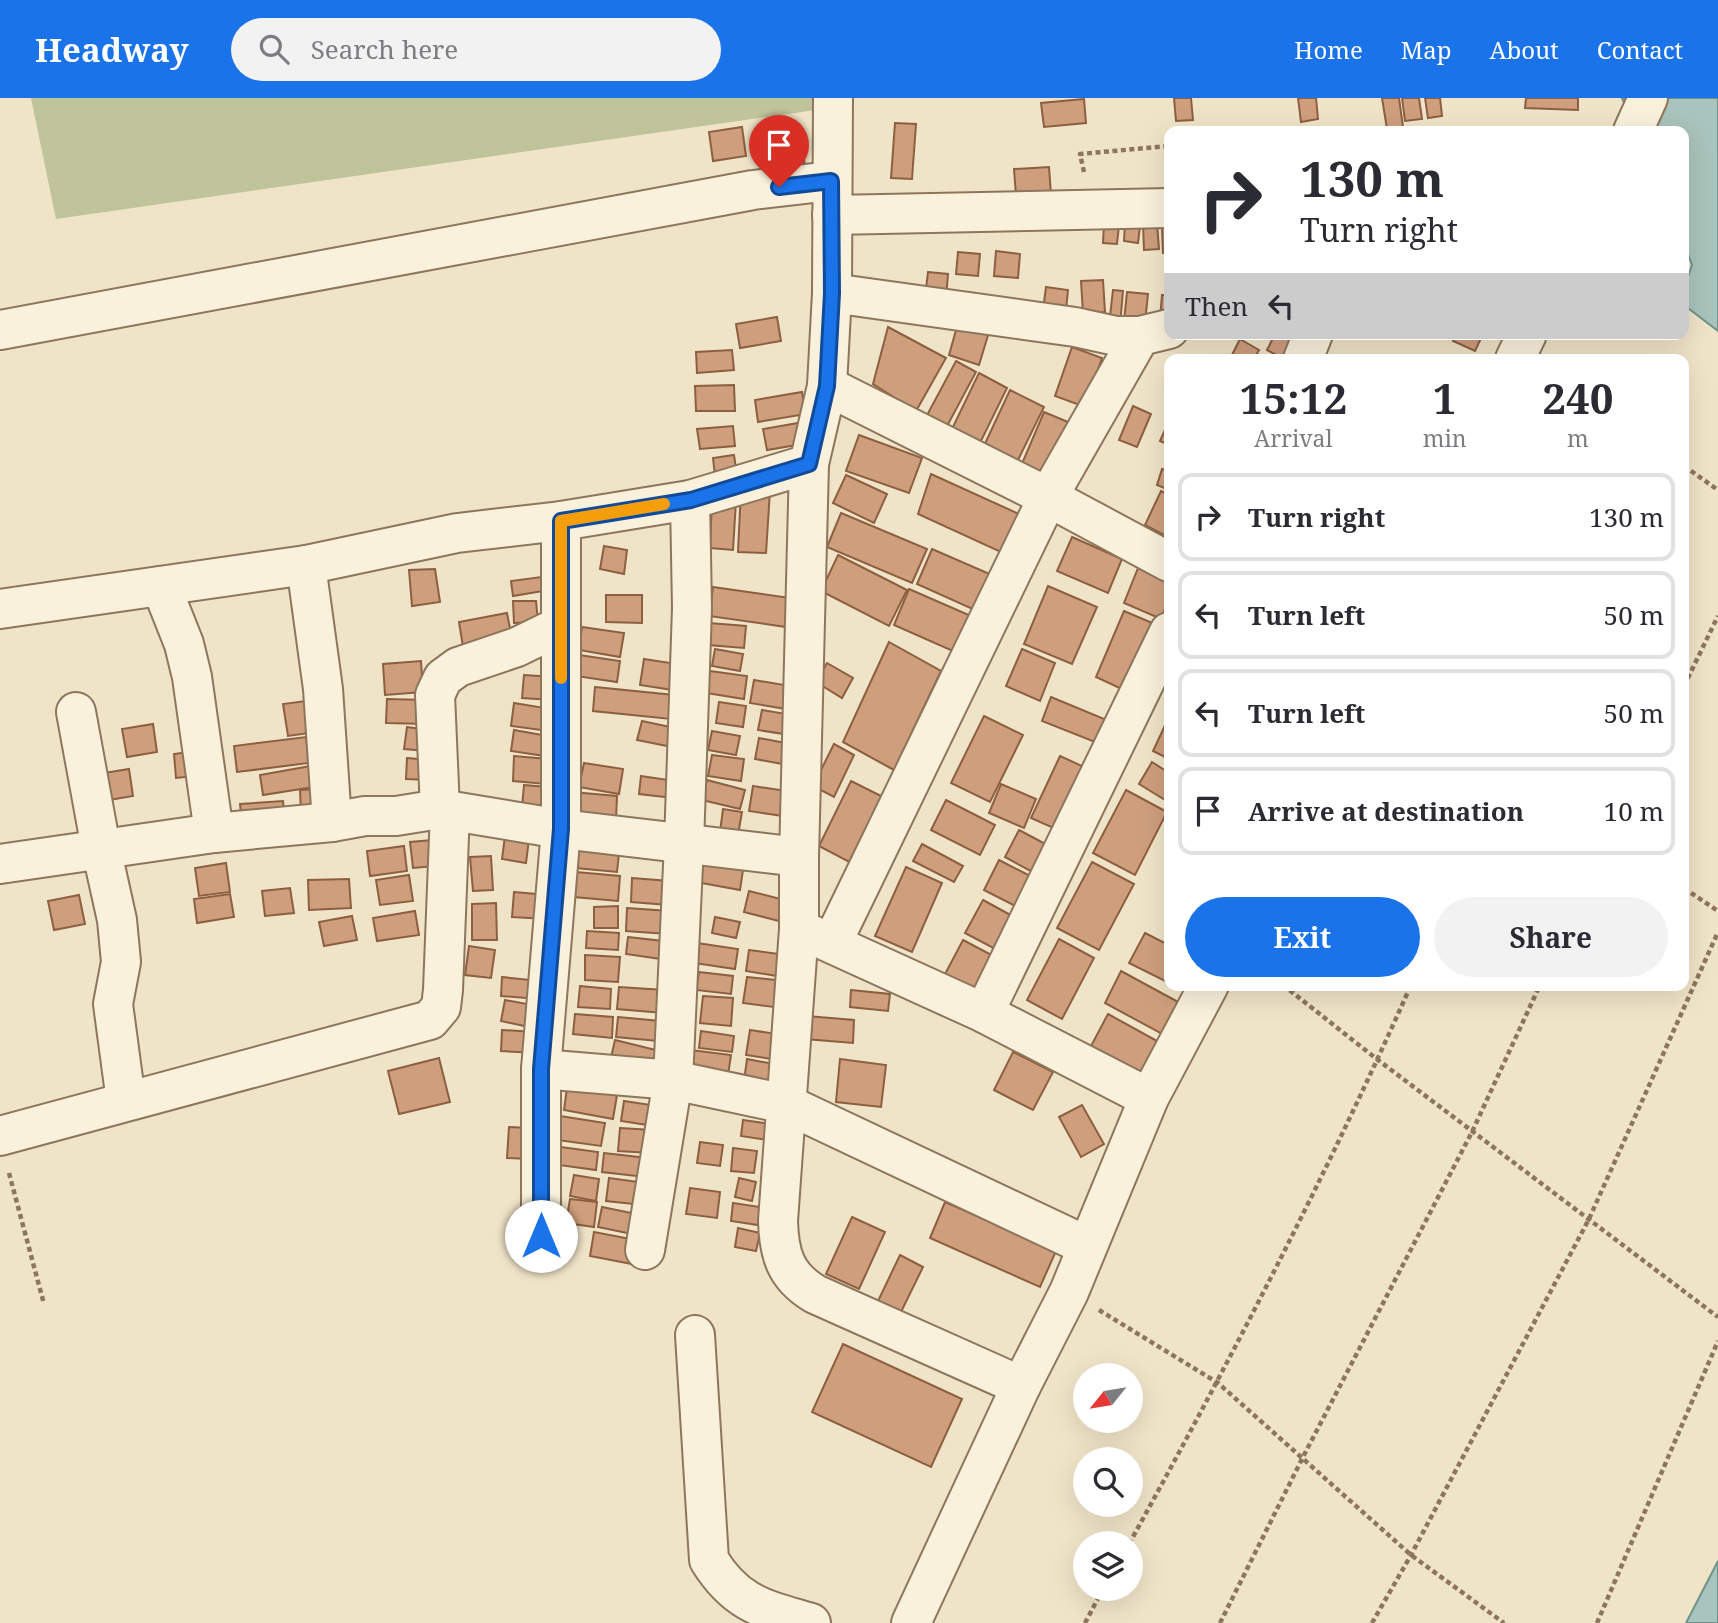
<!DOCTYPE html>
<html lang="en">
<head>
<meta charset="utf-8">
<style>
	:root { --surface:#fff; --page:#f2f2f3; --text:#2b2b33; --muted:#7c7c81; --line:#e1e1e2; --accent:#1a73e8 }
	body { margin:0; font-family:"Noto Serif",serif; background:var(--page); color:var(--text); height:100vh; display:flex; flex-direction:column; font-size:26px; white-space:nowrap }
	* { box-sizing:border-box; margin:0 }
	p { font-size:23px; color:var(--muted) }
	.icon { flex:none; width:38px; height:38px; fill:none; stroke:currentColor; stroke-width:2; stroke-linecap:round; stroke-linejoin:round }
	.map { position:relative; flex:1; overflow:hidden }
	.panel { position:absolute; left:1164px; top:256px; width:525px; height:637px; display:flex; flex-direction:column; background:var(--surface); border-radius:14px; box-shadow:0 7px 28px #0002 }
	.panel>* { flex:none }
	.banner { position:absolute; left:1164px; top:28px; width:525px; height:214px; border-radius:14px; box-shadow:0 7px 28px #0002; background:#fff; color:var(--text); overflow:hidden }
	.needle { width:46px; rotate:240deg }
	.buttons { position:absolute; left:1073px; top:1265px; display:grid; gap:14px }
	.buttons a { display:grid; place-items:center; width:70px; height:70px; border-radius:50%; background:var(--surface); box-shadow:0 7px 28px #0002; font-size:35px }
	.pin { position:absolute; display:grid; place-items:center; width:60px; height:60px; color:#fff; margin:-72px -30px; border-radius:50% 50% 50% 0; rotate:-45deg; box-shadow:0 0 7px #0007 }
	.pin .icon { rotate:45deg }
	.me { position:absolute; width:77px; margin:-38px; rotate:0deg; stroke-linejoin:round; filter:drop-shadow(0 0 5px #0008) }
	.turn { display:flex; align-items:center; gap:24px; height:147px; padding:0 21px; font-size:32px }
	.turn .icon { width:91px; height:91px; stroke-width:2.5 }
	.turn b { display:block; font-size:49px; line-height:60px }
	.then { display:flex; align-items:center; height:66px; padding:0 21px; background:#0003; gap:14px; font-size:26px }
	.eta { display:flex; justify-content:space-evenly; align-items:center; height:119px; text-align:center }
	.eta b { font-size:42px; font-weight:700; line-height:49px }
	.button { display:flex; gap:14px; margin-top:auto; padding:14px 21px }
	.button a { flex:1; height:80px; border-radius:42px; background:var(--accent); color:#fff; font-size:28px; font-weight:700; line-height:80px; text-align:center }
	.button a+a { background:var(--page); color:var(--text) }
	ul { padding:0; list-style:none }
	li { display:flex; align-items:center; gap:21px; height:88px; margin:0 14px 10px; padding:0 7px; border:4px solid var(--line); border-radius:14px }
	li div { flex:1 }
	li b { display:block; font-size:26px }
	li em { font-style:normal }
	header { display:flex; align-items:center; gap:42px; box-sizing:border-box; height:98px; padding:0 35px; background:var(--accent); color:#fff }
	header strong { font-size:33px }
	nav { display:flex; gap:38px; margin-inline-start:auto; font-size:24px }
	.search { width:490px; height:63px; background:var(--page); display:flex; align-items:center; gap:18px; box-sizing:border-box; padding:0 24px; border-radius:38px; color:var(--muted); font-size:26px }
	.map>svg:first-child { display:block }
	.cemetery { fill:#bfc49a }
	.water { fill:#a9c4bc; stroke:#6f938a; stroke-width:2 }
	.building { fill:#cf9f7d; stroke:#8d5f41; stroke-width:2 }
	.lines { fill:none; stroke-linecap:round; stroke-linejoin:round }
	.minor-casing { stroke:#8d765c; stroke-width:42 }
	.path { stroke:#8d765c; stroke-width:4.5; stroke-dasharray:5 3.5; stroke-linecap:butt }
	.minor { stroke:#faf1dc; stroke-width:38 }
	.route-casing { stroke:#114b97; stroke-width:18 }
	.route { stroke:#1a73e8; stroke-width:12 }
	.slow { stroke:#f59e0b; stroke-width:12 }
</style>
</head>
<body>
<header>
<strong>Headway</strong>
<div class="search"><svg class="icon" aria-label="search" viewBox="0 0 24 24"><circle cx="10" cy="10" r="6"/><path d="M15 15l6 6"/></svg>Search here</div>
<nav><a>Home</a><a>Map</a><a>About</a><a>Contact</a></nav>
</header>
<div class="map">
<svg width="1718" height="1525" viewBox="0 0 1718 1525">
	<rect width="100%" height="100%" fill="#f0e4c8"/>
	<polygon class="cemetery" points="31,0 843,0 843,8 56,121"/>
	<g class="water">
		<polygon points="1622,0 1718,0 1718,233 1684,207 1684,189 1692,167 1684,146 1684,33 1636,33"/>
		<polygon points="1718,1463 1718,1525 1686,1525"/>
	</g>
	<g class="building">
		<polygon points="1174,0 1191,0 1193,22 1176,23"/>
		<polygon points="1298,0 1316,0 1318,21 1301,24"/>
		<polygon points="1382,0 1399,0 1403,29 1387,31"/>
		<polygon points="1402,0 1419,0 1422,21 1405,23"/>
		<polygon points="1425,0 1440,0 1442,18 1428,20"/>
		<polygon points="1526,0 1578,0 1578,12 1525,10"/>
		<polygon points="1084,1 1086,25 1044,29 1041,5"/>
		<polygon points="895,25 916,26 912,81 891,80"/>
		<polygon points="800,28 805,70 774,74 769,31"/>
		<polygon points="742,29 746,58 713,63 709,34"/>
		<polygon points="1049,69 1051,96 1016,98 1014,71"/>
		<polygon points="1104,125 1119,127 1117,146 1103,145"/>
		<polygon points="1125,126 1140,128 1138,145 1124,143"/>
		<polygon points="1157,126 1159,151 1144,152 1143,127"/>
		<polygon points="1169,128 1169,155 1163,155 1162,129"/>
		<polygon points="996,153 1020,156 1018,180 994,178"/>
		<polygon points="958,154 980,156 978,178 956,176"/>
		<polygon points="928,174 948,176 946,201 925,199"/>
		<polygon points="1103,182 1105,214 1083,215 1081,183"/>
		<polygon points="1046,189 1068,192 1065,222 1042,220"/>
		<polygon points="1113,192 1123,193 1120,228 1109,227"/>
		<polygon points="1127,194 1148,196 1145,225 1124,223"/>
		<polygon points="1162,197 1169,198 1169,222 1160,221"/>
		<polygon points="777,219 781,243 740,250 736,226"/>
		<polygon points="958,225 989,234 979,267 949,257"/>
		<polygon points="888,229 946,260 916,313 873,286"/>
		<polygon points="1275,236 1292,243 1282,260 1267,252"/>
		<polygon points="1456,236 1483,236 1475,253 1453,243"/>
		<polygon points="1240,241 1259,252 1254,261 1231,259"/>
		<polygon points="1072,249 1102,260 1085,309 1055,298"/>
		<polygon points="732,252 734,272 697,275 696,254"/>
		<polygon points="956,263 976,274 946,330 926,319"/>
		<polygon points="979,275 1007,290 979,347 951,333"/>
		<polygon points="734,287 735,313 696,313 695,288"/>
		<polygon points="1010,292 1044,309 1015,368 982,352"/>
		<polygon points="802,294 806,316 758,324 755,302"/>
		<polygon points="1133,308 1151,316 1137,349 1119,342"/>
		<polygon points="1044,314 1080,329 1057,384 1021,368"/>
		<polygon points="1169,323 1169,347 1160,343"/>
		<polygon points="804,324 809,345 767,352 763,331"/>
		<polygon points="733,328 735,348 700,351 697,331"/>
		<polygon points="859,337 922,360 909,395 846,373"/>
		<polygon points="734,357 738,384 716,387 713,360"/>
		<polygon points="1162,371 1169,374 1169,392 1157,387"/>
		<polygon points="931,376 1019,416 1003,455 918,416"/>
		<polygon points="846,377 887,396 874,425 833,405"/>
		<polygon points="741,391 770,393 766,455 738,454"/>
		<polygon points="1161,393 1169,397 1169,427 1164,437 1145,427"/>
		<polygon points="712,402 736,403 733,452 710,450"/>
		<polygon points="841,415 927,451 912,485 827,449"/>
		<polygon points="1072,439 1122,461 1108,495 1057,473"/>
		<polygon points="604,448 627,452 624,476 600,471"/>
		<polygon points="932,451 992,477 977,513 917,486"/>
		<polygon points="838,457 907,492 889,528 821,493"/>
		<polygon points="1138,470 1169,484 1169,501 1161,521 1124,505"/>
		<polygon points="435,471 440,504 412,508 409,472"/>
		<polygon points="541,479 543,493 513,498 511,483"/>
		<polygon points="1048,488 1097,509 1072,566 1024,546"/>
		<polygon points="713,489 797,501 793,530 709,518"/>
		<polygon points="909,491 971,518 955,554 894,527"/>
		<polygon points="606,497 642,497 642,525 606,524"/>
		<polygon points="513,503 536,503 538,524 514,525"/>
		<polygon points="1124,513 1157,527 1128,594 1096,579"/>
		<polygon points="507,515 512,541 463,549 459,524"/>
		<polygon points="709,525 746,528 744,550 708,547"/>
		<polygon points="582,529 624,535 620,559 579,552"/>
		<polygon points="889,544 941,573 894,672 843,644"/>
		<polygon points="715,551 743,556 740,573 712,568"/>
		<polygon points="1022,551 1055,565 1040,603 1006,588"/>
		<polygon points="579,557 620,563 617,584 576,578"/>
		<polygon points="644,561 677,566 673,592 640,587"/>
		<polygon points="421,563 423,594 385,597 383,566"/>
		<polygon points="827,565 853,580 842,600 816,584"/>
		<polygon points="710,573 747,578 744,601 706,595"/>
		<polygon points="524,577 554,579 552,602 522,600"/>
		<polygon points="754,582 790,588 786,611 750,605"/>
		<polygon points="595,589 674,597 671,621 593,613"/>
		<polygon points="1051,599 1109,623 1100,646 1042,623"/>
		<polygon points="387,601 427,602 427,626 386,625"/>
		<polygon points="313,602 317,634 288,638 283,606"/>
		<polygon points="719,604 746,608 743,629 716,625"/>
		<polygon points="514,605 551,611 548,633 511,628"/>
		<polygon points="762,612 792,617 790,637 758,632"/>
		<polygon points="984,618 1023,637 990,704 951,685"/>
		<polygon points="642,623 675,630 672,649 637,642"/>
		<polygon points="1167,623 1169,625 1169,661 1153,653"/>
		<polygon points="153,626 157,654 127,659 122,631"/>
		<polygon points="407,629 429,632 427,653 404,651"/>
		<polygon points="514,632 548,638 545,658 511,653"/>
		<polygon points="712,633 740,638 736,657 708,652"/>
		<polygon points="306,639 309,665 237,674 234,648"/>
		<polygon points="759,640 791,646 788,667 755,661"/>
		<polygon points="834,646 854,657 834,699 813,688"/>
		<polygon points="202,652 205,677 176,680 174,656"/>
		<polygon points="712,657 744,661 741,683 708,678"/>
		<polygon points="514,658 548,661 546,686 513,683"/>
		<polygon points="1060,658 1095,674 1067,736 1031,720"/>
		<polygon points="407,660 430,662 428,682 406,681"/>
		<polygon points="1152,664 1169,675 1169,696 1165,702 1139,686"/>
		<polygon points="584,665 623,671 619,696 579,689"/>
		<polygon points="316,667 320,688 263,697 260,677"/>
		<polygon points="129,671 133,698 103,703 98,676"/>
		<polygon points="641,678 675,683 673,700 639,696"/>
		<polygon points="707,682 745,692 740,711 702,702"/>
		<polygon points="851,683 887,701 855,767 819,748"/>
		<polygon points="1001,686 1036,701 1024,730 989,715"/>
		<polygon points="524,687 547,689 546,710 522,709"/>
		<polygon points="753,688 793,694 790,719 749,713"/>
		<polygon points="322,691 324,714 301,715 300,692"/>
		<polygon points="1126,692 1167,714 1135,777 1093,755"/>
		<polygon points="572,694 617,698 616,722 571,717"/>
		<polygon points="946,702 995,727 980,757 931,732"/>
		<polygon points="283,703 285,723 242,726 240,706"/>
		<polygon points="723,711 742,714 738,737 720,734"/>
		<polygon points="1019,732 1051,749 1036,776 1005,759"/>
		<polygon points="505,738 529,741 526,765 502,761"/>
		<polygon points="444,741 447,767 413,770 410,744"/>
		<polygon points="578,742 620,746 617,774 576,770"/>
		<polygon points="922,746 963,768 954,784 913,763"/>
		<polygon points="404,748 407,773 370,778 367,753"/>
		<polygon points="491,758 493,792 473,793 470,759"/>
		<polygon points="999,762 1036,781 1021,811 984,792"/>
		<polygon points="700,764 743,772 740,792 696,784"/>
		<polygon points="1092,764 1134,786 1099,852 1057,830"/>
		<polygon points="226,765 230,794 199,798 195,770"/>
		<polygon points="906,769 942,785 912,854 875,838"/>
		<polygon points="576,774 620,778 618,803 574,799"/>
		<polygon points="409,777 413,803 380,807 376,782"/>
		<polygon points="632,780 669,783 668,807 631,804"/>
		<polygon points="349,781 351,810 309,812 308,782"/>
		<polygon points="290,790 294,815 265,818 262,793"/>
		<polygon points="749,793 792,804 787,825 744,814"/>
		<polygon points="514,794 548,797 546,821 512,819"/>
		<polygon points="230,796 234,819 197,825 194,801"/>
		<polygon points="79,797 85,826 54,832 48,803"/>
		<polygon points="983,802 1016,820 999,853 965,835"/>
		<polygon points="496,805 497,842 472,842 472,806"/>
		<polygon points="618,808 618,830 594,830 594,809"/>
		<polygon points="627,810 669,813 668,836 626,833"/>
		<polygon points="415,813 419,837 377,843 373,820"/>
		<polygon points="352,818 357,842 324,848 319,824"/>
		<polygon points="715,819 740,824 736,840 712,835"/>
		<polygon points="587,833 619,835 618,852 586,850"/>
		<polygon points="1145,835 1169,847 1169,885 1129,865"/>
		<polygon points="628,839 663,843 661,861 626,856"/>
		<polygon points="1059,841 1094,860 1062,921 1027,902"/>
		<polygon points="963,842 999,861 981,895 945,876"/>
		<polygon points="697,845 738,851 735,871 694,865"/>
		<polygon points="469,848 495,852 491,880 465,877"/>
		<polygon points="749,852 787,857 783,879 746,873"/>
		<polygon points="585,857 620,859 618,884 585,882"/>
		<polygon points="1121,873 1180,905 1164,937 1105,905"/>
		<polygon points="699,874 733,878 731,896 696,892"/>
		<polygon points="502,879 539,883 538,901 501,898"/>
		<polygon points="747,879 785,883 782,910 743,905"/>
		<polygon points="580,888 611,891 610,911 578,909"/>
		<polygon points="619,889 664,892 663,915 617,911"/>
		<polygon points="851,892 890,896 888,913 850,909"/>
		<polygon points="703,898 733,900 731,928 700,925"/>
		<polygon points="505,902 538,908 534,930 501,923"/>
		<polygon points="575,916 613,919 612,940 573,936"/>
		<polygon points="1108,916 1157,943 1141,974 1091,948"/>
		<polygon points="807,918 854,922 853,945 805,941"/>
		<polygon points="618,919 660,923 658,943 616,939"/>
		<polygon points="502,932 535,934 534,955 501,953"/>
		<polygon points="750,932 783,937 779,962 746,957"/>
		<polygon points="701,933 734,938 732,954 699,950"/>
		<polygon points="615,942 664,954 659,975 610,964"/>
		<polygon points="691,952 731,957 727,984 688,980"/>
		<polygon points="1013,954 1053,974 1033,1012 994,992"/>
		<polygon points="439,960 450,1004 399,1016 388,973"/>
		<polygon points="747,961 779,967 775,988 744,983"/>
		<polygon points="840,961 886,967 881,1009 836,1004"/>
		<polygon points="568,982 618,991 613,1021 564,1012"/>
		<polygon points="624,1003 658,1008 654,1028 621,1023"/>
		<polygon points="1082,1007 1104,1046 1081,1059 1059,1019"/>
		<polygon points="560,1018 605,1025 601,1048 557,1042"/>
		<polygon points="743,1022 770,1026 768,1042 741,1038"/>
		<polygon points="509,1029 530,1030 529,1061 507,1060"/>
		<polygon points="620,1030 652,1032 651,1055 618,1053"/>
		<polygon points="700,1044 723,1047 720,1068 697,1065"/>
		<polygon points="561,1049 598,1054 596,1072 559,1067"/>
		<polygon points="733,1050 757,1053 754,1075 731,1073"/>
		<polygon points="604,1055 647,1060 645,1079 602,1074"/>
		<polygon points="574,1077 599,1081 596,1103 570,1098"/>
		<polygon points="609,1080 646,1085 643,1107 606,1103"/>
		<polygon points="739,1080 756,1084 752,1103 735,1099"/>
		<polygon points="690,1090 720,1094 717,1120 686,1116"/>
		<polygon points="570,1101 597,1104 594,1129 566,1125"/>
		<polygon points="945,1104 1056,1153 1040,1189 930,1140"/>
		<polygon points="733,1105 760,1109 758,1127 731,1123"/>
		<polygon points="602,1109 646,1118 642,1138 598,1129"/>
		<polygon points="852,1119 885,1134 859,1191 826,1176"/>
		<polygon points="738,1130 760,1135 756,1153 735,1149"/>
		<polygon points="594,1134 641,1143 637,1167 590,1158"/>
		<polygon points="900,1157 923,1169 901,1214 878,1203"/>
		<polygon points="843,1246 962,1301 931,1369 812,1314"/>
	</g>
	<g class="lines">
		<defs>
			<g id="minor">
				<path d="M833 0 832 195 827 288 809 366 799 759V831L778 1123C779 1156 785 1178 815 1196L1021 1288"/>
				<polyline points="1633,33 1648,0"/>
				<polyline points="832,117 1169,110"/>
				<polyline points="832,195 1075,229 1116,238 1140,238"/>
				<polyline points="0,232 753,92 831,83"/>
				<polyline points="1303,261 1313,236"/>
				<polyline points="1515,261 1527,236"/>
				<polyline points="827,288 1048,399 1169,464"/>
				<polyline points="306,467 323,591 332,724"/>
				<polyline points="161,488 184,546 192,579 214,735"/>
				<polyline points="0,511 306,467 457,435 561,423 690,402 809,366"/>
				<polyline points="76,614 101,750 117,822 121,864 113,906 126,1003"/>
				<polyline points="440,711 435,597 443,580 458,569 517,549 560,528"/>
				<polyline points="0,766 214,735 332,724 365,718 396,718 440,711 561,731 799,759"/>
				<polyline points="808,835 984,915 1149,1000"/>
				<polyline points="832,845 1048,399 1140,238 1169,231"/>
				<polyline points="984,915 1169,534"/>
				<polyline points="541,971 673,982 786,1006 1087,1148"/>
				<polyline points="0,1038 430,922 441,909 443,892 450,713"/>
				<polyline points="541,1138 541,971 561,731 561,423"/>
				<polyline points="645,1152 673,982 684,746 692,510 690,402"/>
				<path d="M695 1237 709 1462C737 1507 764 1511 811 1525"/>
				<polyline points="911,1525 1021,1288 1069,1194 1149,1000 1209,887"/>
			</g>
		</defs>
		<use href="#minor" class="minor-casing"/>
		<g class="path">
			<polyline points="1084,74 1080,56 1169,48"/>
			<polyline points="1684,368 1718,392"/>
			<polyline points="1684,588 1718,518"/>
			<polyline points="1684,790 1718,813"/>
			<polyline points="1283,887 1378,962 1718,1219"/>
			<polyline points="9,1075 44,1206"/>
			<polyline points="1099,1212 1218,1285 1411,1457 1504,1525"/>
			<path d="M1129 1446C1230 1263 1326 1078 1411 887"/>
			<polyline points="1085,1525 1103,1491"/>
			<polyline points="1220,1525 1303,1359 1472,1034 1540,887"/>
			<polyline points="1372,1525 1411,1457 1589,1121 1718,834"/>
			<polyline points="1597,1525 1718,1243"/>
		</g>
		<use href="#minor" class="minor"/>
	</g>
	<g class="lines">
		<defs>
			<polyline id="route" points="541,1138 541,971 561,731 561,423 691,402 809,366 827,288 832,195 831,83 779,89"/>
		</defs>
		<use href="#route" class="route-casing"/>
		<use href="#route" class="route"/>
		<polyline class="slow" points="561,580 561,423 664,406"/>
	</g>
</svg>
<div class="buttons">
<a><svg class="needle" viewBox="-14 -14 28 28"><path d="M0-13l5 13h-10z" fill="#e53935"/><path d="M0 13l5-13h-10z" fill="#7c7c81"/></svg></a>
<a><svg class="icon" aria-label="search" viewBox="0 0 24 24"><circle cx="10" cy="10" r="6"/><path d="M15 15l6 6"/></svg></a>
<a><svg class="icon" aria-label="layers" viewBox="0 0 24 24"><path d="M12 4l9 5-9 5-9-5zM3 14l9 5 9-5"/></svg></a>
</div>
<div class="pin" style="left:779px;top:89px;background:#d93025"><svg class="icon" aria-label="arrive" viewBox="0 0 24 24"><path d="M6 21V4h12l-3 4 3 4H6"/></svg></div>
<svg class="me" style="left:541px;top:1138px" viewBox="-20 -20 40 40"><circle r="19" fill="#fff"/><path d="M0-13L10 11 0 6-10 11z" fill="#1a73e8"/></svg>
<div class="banner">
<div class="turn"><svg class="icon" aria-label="right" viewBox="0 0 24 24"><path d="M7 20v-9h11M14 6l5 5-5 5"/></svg><div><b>130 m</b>Turn right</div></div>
<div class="then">Then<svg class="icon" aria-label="left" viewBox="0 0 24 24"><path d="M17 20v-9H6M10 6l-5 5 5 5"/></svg></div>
</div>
<section class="panel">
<div class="eta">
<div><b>15:12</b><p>Arrival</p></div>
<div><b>1</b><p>min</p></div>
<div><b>240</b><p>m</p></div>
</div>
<ul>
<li><svg class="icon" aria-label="right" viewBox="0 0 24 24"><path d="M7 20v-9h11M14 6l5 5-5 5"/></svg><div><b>Turn right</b></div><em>130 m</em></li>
<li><svg class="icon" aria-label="left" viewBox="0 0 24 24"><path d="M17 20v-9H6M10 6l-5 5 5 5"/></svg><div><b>Turn left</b></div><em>50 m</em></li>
<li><svg class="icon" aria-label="left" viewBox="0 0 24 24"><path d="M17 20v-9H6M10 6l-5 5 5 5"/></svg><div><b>Turn left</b></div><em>50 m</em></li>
<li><svg class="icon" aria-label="arrive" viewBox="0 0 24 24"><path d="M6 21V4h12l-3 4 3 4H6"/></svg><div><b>Arrive at destination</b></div><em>10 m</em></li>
</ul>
<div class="button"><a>Exit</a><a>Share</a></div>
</section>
</div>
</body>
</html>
